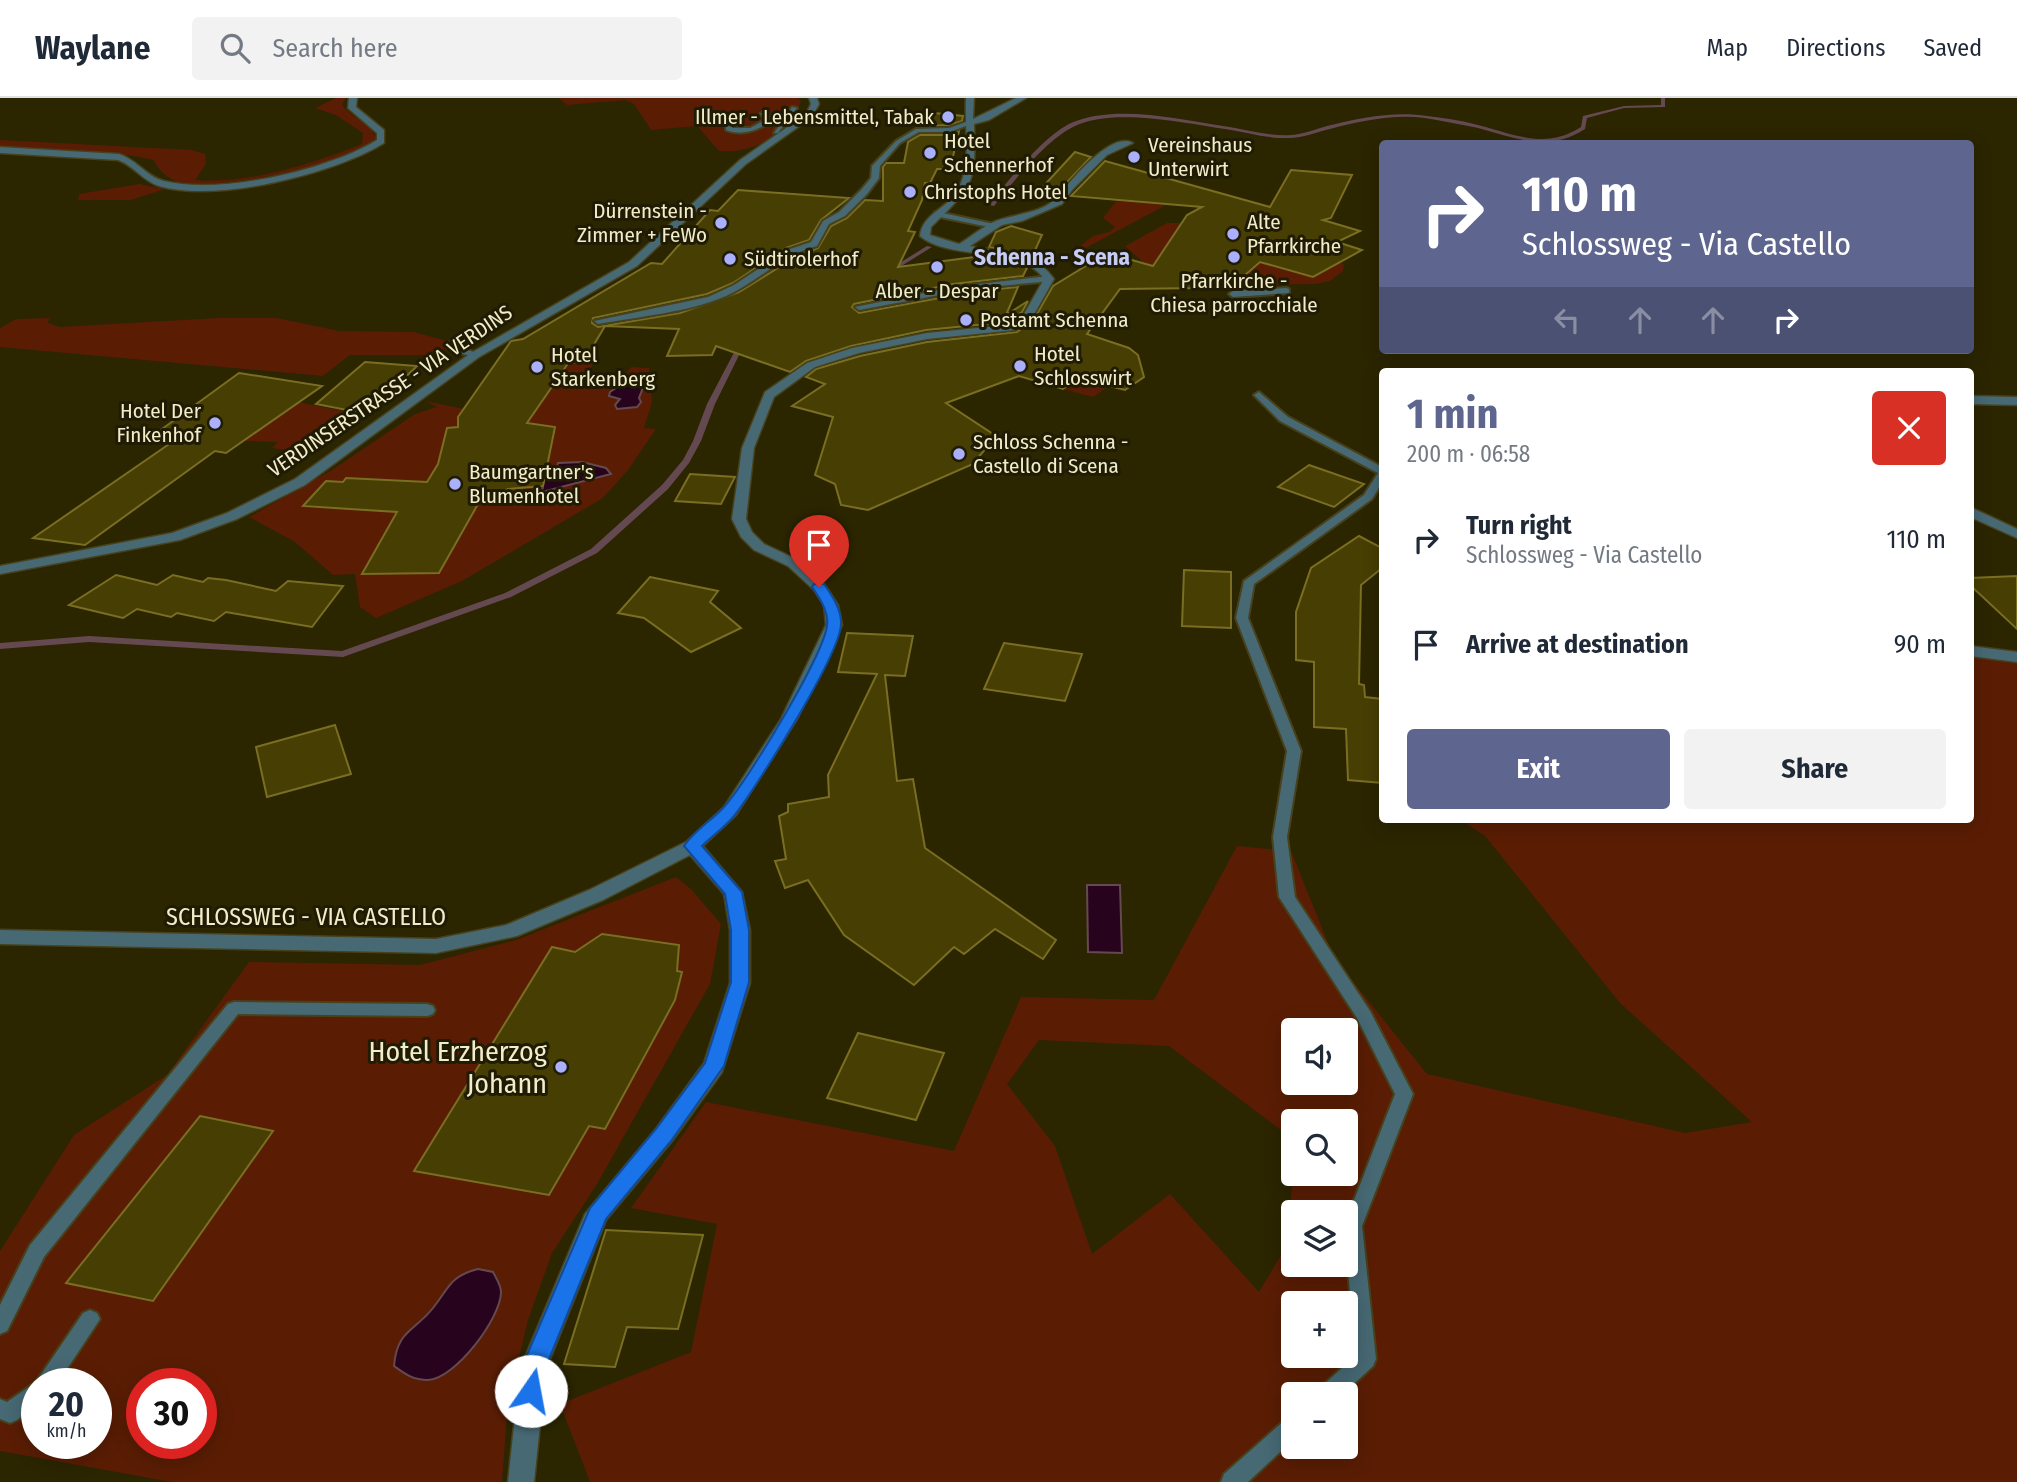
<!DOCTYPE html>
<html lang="en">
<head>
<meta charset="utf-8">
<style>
	:root { --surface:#fff; --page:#f2f2f3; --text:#1f2937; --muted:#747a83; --line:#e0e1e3; --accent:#5e668f }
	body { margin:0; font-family:"Fira Sans Condensed",sans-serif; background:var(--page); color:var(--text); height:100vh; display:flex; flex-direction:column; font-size:26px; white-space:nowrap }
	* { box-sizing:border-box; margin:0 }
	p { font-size:23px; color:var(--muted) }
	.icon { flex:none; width:38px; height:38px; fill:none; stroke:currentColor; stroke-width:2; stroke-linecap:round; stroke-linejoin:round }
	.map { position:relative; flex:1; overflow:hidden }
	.side { position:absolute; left:1379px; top:270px; width:595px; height:455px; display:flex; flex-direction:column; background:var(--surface); border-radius:7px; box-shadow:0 4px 18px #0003 }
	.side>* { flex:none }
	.guide { position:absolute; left:1379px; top:42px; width:595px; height:214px; border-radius:7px; box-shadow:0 4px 18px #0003; background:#5e668f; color:#fff; overflow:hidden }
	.tools { position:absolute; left:1281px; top:920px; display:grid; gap:14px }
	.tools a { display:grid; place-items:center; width:77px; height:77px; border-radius:7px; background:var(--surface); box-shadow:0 4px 18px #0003; font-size:35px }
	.speed { position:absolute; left:21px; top:1270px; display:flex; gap:14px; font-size:35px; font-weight:700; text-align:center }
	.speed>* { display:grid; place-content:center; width:91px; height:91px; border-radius:50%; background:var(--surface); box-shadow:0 4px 18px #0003; line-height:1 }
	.speed small { font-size:18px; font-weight:400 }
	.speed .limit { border:10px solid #d22; background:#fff; color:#111 }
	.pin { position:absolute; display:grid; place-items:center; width:60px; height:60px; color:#fff; margin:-72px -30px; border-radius:50% 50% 50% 0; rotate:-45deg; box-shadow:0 0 7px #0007 }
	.pin .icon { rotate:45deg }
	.me { position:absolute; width:77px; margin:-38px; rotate:12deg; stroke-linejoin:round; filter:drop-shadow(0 0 5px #0008) }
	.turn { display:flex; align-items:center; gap:24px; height:147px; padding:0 28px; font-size:32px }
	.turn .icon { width:91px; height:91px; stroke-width:2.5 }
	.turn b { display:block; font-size:49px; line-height:60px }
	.lanes { display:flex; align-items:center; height:66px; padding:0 28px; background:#0003; justify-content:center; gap:35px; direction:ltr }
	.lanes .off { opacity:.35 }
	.round { display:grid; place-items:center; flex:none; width:74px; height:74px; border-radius:7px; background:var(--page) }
	.headline { display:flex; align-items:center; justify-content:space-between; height:119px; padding:0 28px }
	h1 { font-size:42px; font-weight:700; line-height:52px; color:var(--accent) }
	.primary-button { display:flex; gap:14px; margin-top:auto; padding:14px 28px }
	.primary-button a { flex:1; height:80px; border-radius:7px; background:var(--accent); color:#fff; font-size:28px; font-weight:700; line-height:80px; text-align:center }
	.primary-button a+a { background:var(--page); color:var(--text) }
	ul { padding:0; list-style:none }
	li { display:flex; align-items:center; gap:21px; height:105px; padding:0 28px }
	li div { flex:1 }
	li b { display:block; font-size:26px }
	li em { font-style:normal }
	header { display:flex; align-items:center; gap:42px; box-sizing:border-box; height:98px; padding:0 35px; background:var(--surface); border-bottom:2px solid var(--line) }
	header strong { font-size:33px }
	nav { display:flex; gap:38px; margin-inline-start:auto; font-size:24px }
	.search { width:490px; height:63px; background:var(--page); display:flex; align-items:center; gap:18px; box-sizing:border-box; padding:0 24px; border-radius:7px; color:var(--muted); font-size:26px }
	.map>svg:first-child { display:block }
	.green { fill:#5a1d04; fill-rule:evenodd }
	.water { fill:#28031e; stroke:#654951; stroke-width:2 }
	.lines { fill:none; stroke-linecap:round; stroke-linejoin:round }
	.stream { fill:#654951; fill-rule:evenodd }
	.building { fill:#473e04; stroke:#7a6e22; stroke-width:2 }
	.service-casing { stroke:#47411c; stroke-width:4 }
	.minor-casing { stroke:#47411c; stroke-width:3 }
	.tertiary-casing { stroke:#47411c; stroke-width:3 }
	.service { fill:#476974; fill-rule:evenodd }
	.minor { fill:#476974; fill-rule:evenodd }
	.tertiary { fill:#476974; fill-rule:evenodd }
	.route { fill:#1a73e8; stroke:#114b97; stroke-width:2 }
	.poi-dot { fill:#aab0fb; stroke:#1f1b05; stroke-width:2.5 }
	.labels { text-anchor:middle; stroke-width:6; stroke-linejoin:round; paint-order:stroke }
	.far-poi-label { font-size:21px; fill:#f2edc8; stroke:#1f1b05; text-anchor:start }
	.far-street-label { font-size:21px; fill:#f2edc8; stroke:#1f1b05 }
	.far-quarter-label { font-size:23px; font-weight:bold; fill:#c7ccf7; stroke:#1f1b05 }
	.street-label { font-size:24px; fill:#f2edc8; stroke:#1f1b05 }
	.near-poi-label { font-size:28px; fill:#f2edc8; stroke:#1f1b05; text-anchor:end }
</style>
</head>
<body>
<header>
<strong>Waylane</strong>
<div class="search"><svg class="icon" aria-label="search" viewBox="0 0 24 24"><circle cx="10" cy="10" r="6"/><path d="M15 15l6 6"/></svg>Search here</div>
<nav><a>Map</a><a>Directions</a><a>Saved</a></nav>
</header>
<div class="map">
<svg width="2017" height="1384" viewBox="0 0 2017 1384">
	<rect width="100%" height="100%" fill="#2b2500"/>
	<g class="green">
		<path d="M336 0H346L342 7C351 19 371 26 376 40 356 65 213 94 181 85 168 82 159 72 153 62L134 58 0 49V42L192 52 205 56 206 66 195 82C250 86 312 66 362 46L363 35 336 17 315 10Z"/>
		<path d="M559 0H798L801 3C792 36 752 56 719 53L697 28 651 32 634 6 625 2 567 7Z"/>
		<polygon points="139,86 165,91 131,102 78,102 79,96"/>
		<polygon points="1116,103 1166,107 1082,152 1076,151 1093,138 1109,134 1115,129 1103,120"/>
		<polygon points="1167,125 1189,125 1339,162 1344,167 1343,173 1330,183 1315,186 1205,187 1143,164 1125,148"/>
		<polygon points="49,220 48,225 60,229 218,220 277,220 339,233 414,234 458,246 428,257 350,257 323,278 0,249 0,230 16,221"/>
		<polygon points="569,264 593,265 589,276 626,276 631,269 649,270 652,304 644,330 656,331 628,372 603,400 462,483 376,520 360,509 355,476 333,477 295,444 249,419 332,372 415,316 437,309 425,303 464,311"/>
		<polygon points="1078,280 1109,288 1093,299 1063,291"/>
		<polygon points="272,299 363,317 304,354 272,350 278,344 244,343 262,330"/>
		<path d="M1971 553 2017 559V1384H590L560 1306 691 1254 717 1126 631 1110 706 1004 954 1053 1021 899 1154 902 1237 748 1291 753 1334 860 1427 976 1685 1035 1752 1024 1620 905 1485 738 1459 721H1970ZM1293 933H1346V985H1293ZM1039 942 1169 948 1293 1041V1024H1346V1076H1293L1287 1147 1259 1194 1170 1096 1092 1156 1055 1048 1007 986ZM1293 1115H1346V1167H1293ZM1293 1206H1346V1258H1293ZM1293 1297H1346V1349H1293Z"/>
		<path d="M676 779 691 791 721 826 710 886 597 1086 552 1155 528 1222 508 1305 502 1384H172L0 1353V1153L74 1037 167 977 249 864 420 867 516 842ZM37 1286H96V1346H37ZM142 1286H201V1346H142Z"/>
	</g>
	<g class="water">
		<polygon points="634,285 644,287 639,300 641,304 637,309 617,311 615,307 620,301 609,298 610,294 622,286"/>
		<polygon points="582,364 606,370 611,376 542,394 546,369 557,369 558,365"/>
		<polygon points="1087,787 1120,787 1122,855 1088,854"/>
		<path d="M478 1171 493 1174C496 1180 501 1187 501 1194 501 1220 455 1281 428 1282 413 1282 405 1276 394 1268 397 1232 414 1234 433 1210 449 1190 450 1178 478 1171Z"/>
	</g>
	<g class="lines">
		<g class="stream">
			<path d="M1661 0H1665V9L1624 10 1587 20 1585 31C1548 55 1516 40 1478 30 1460 26 1442 23 1425 20 1393 16 1361 23 1330 31 1316 34 1303 40 1289 40 1267 41 1246 34 1225 31 1184 25 1111 9 1073 29 1045 43 1013 84 994 108L989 107C1007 83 1045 37 1071 25 1115 6 1178 21 1223 28 1246 31 1269 39 1292 37 1304 36 1316 31 1327 28 1360 20 1394 13 1427 18 1443 20 1459 22 1474 26 1512 35 1544 53 1581 29L1583 18 1624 8 1661 7Z"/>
			<polygon points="927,148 932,149 890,175 885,174"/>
			<polygon points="742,243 745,245 715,306 701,343 689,365 668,391 597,455 511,499 343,559 89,544 0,551 0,545 89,538 342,553 505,495 591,451 662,387 683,362 693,343 707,306 739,245"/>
		</g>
	</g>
	<g class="building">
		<polygon points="934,15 963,18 962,23 949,27 925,28"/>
		<polygon points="959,33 950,71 937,71 930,85 925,85 922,102 908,133 915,134 898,169 982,158 1018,166 1027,170 1023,178 953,186 854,206 852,209 859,215 977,193 1018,189 1006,217 1028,203 1022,214 1007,224 926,232 851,248 806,263 790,274 716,248 712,257 667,258 679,231 605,228 583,265 569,264 527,325 555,329 543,388 508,391 478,406 439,475 362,476 397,414 303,408 326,383 343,384 346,380 427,384 438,366 447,330 458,329 458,319 511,243 523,241 651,165 662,166 710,112 718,113 738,92 849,100 821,122 809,142 786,150 733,185 707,196 593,220 592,225 598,229 680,215 739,194 794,160 818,150 831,128 847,120 865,102 883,103 883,69 886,65 904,65 908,44 920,37 950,37"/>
		<polygon points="1075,54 1091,59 1056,96 1037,95"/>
		<polygon points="1105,63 1270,109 1291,72 1352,77 1331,120 1323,122 1360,133 1337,144 1362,152 1313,179 1260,164 1237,184 1204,184 1203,190 1120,191 1087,236 1129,250 1138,257 1144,279 1125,292 1078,280 1063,291 1019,278 946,305 996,338 973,366 868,412 841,407 835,386 815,377 833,319 792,308 825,286 806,279 816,271 860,258 927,244 1017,234 1034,221 1053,188 1107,155 1153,168 1187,117 1202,109 1071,98"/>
		<polygon points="1011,128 1042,137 1032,159 989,149 996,134"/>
		<polygon points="365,264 417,268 394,290 357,314 316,306"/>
		<polygon points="239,275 322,288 226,355 215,353 85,447 33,440 175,342 151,339"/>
		<polygon points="1309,367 1364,386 1334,409 1278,389"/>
		<polygon points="690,376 735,379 721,406 675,403"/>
		<polygon points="1359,438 1382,450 1382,470 1361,487 1359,586 1364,587 1365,599 1382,601 1382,685 1348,682 1346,631 1314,629 1314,564 1296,562 1296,514 1311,470"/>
		<polygon points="1184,472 1231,474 1231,530 1182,528"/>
		<polygon points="116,477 157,487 173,477 203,484 208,480 226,482 276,493 288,483 343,488 312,529 226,514 214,523 177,515 171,519 137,511 123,520 69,507"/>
		<polygon points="2017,478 2017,531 1970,487 1970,480"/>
		<polygon points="650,479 718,493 710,504 741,530 691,554 644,520 618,515"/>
		<polygon points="847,535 913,538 905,578 885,577 897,683 913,681 925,750 1056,842 1043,861 995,831 964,856 954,849 914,887 844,837 808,782 785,790 775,763 786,761 779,718 788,714 788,706 829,699 828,677 877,576 838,574"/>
		<polygon points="1004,545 1082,556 1065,603 984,591"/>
		<polygon points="335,627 351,676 267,699 256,649"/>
		<polygon points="602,836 679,847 677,873 682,874 675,902 605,1031 589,1028 549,1097 414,1073 552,849 575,854"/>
		<polygon points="858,935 944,955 916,1022 827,1000"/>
		<polygon points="200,1018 273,1033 153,1203 66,1185"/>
		<polygon points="606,1132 703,1137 678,1231 627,1229 615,1269 564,1266"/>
	</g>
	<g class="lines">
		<defs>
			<g id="service">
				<polygon points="792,9 797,10 778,35 774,35"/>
				<path d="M763 14 775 21C761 31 743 39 726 32V25L738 20 741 22 732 27V30H750L767 21 760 16Z"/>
				<path d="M969 23 971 26 950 34H919L900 45 880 68 879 80 867 96 845 118 829 126 817 148C782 157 759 183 726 198 686 215 641 218 598 226L594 223 708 199 734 187 787 152 811 144 823 123 839 114 861 92 871 80 872 68 896 43 916 31 949 30Z"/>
				<polygon points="938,114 994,126 998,128 994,130 935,118 935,114"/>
				<polygon points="1049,178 1052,179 1052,183 977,190 859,212 855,209 954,189"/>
				<polygon points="1286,190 1289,191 1289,195 1233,199 1229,196 1233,193"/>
				<polygon points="454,241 462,243 457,247 480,257 475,260 447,250 447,246"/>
				<polygon points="1259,294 1288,319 1382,369 1382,385 1372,401 1254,486 1248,520 1301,653 1287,739 1295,799 1370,913 1413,996 1362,1128 1376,1261 1373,1268 1342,1297 1317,1297 1320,1290 1356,1257 1346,1151 1346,1123 1395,996 1357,920 1279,799 1273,739 1287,653 1236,520 1244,483 1364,397 1378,375 1280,323 1254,297"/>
				<polygon points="234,904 427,906 433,908 435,912 433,916 427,918 238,916 44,1159 7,1233 0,1236 0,1207 30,1147 228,906"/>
				<polygon points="90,1212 97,1215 100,1221 57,1286 37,1286 37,1306 17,1322 10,1325 0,1321 0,1301 7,1304 36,1284 83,1215"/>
				<polygon points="1293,1318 1293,1342 1248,1384 1221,1384 1224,1376 1286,1321"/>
			</g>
			<g id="minor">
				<path d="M349 0H357L356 9 384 32V45C334 76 216 105 159 88 143 83 133 67 118 62L0 55V49L119 56C137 62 147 79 164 83 221 97 328 72 377 42V35L348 10Z"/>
				<path d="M966 0H974L973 21 1016 0H1026L989 22 974 26C976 88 973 87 931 129L930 137 959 146C971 139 983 128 996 123 1014 116 1044 115 1057 99 1070 84 1111 32 1133 45L1107 57 1072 92 1062 106 1022 123 1002 127 970 148C999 154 1036 154 1054 181L1032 220 1015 232 927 241 859 255 815 269 774 299 754 350 746 421 752 434 764 446 798 462 824 486 838 507 842 527 797 621 736 717 703 748 742 794 750 832V885L722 974 672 1043 606 1122 546 1271 534 1384H508L520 1271 585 1116 656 1031 704 965 730 885V832L724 796 690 757 603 802 517 838 436 855 0 846V832L436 841 506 827 589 792 686 744 724 709 781 621 826 527 824 507 814 492 788 468 754 452 741 439 732 421 742 350 765 294 807 265 852 250 927 235 1008 227 1024 216 1044 181C1021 146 951 164 920 138 922 116 947 111 957 93 973 66 964 29 966 0Z"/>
				<polygon points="1970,298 2017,299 2017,307 1970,306"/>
				<polygon points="1970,409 2017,431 2017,440 1970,419"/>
				<polygon points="1970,548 2017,554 2017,564 1970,558"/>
			</g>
			<polygon id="tertiary" points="809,0 817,0 819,6 812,19 746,66 637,168 479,259 305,387 237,421 180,442 0,476 0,468 172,435 227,415 295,381 471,255 629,164 740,62 806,16 811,6"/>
		</defs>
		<use href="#service" class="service-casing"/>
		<use href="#minor" class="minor-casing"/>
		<use href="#tertiary" class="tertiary-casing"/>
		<use href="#service" class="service"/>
		<use href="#minor" class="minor"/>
		<use href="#tertiary" class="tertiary"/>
	</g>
	<path class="route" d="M814 486H824C832 498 841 510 841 525 842 554 758 686 737 714 728 727 713 737 702 748L742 794 749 832V884L724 968 671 1043 606 1121 545 1271 539 1301 531 1304 522 1301 519 1293 521 1271 590 1110 656 1031 705 965 731 884V832L725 796 684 748C694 733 711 723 723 710 746 686 822 560 827 528 829 514 820 500 812 489Z"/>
	<g class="poi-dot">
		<circle cx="948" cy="19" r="7"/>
		<circle cx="930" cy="55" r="7"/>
		<circle cx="1134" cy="59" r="7"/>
		<circle cx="910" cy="94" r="7"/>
		<circle cx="721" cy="125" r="7"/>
		<circle cx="1233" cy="136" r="7"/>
		<circle cx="1234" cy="159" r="7"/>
		<circle cx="730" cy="161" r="7"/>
		<circle cx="937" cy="169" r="7"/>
		<circle cx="966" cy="222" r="7"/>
		<circle cx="1020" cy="268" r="7"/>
		<circle cx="537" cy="269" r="7"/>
		<circle cx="215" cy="325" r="7"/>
		<circle cx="959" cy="356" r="7"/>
		<circle cx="455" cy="386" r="7"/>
		<circle cx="561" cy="969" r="7"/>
	</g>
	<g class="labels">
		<g class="far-poi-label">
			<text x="934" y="26" text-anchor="end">Illmer - Lebensmittel, Tabak</text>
			<text x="944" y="50">Hotel<tspan x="944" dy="24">Schennerhof</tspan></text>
			<text x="1148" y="54">Vereinshaus<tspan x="1148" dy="24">Unterwirt</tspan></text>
			<text x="924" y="101">Christophs Hotel</text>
			<text x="707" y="120" text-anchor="end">Dürrenstein -<tspan x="707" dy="24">Zimmer + FeWo</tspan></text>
			<text x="1247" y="131">Alte<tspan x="1247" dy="24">Pfarrkirche</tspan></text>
			<text x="744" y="168">Südtirolerhof</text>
			<text x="1234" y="190" text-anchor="middle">Pfarrkirche -<tspan x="1234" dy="24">Chiesa parrocchiale</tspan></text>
			<text x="937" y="200" text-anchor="middle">Alber - Despar</text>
			<text x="980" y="229">Postamt Schenna</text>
			<text x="1034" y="263">Hotel<tspan x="1034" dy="24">Schlosswirt</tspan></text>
			<text x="551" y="264">Hotel<tspan x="551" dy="24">Starkenberg</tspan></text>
			<text x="201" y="320" text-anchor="end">Hotel Der<tspan x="201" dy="24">Finkenhof</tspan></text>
			<text x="973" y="351">Schloss Schenna -<tspan x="973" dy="24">Castello di Scena</tspan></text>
			<text x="469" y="381">Baumgartner's<tspan x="469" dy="24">Blumenhotel</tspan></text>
		</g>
		<g class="far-street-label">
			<text transform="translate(390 293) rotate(-34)" y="7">VERDINSERSTRASSE - VIA VERDINS</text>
		</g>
		<g class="far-quarter-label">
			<text x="1052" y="167">Schenna - Scena</text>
		</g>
		<g class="street-label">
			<text x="306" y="827">SCHLOSSWEG - VIA CASTELLO</text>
		</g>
		<g class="near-poi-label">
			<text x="547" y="963">Hotel Erzherzog<tspan x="547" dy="32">Johann</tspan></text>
		</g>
	</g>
</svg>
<div class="tools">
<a><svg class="icon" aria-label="sound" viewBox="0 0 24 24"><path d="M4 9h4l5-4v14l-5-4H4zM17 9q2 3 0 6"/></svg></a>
<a><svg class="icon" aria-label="search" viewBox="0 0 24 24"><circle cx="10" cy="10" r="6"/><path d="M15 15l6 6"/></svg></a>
<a><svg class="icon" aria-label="layers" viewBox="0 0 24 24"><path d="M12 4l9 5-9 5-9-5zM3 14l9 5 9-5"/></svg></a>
<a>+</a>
<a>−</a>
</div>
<div class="speed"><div>20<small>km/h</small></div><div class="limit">30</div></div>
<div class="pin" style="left:819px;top:489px;background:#d93025"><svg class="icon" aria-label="arrive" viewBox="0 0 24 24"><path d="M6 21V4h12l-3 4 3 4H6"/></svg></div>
<svg class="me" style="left:531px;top:1293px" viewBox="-20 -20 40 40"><circle r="19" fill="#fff"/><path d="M0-13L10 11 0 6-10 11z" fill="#1a73e8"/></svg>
<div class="guide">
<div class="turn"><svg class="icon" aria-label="right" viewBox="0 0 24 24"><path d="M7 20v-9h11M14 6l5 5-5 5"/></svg><div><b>110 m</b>Schlossweg - Via Castello</div></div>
<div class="lanes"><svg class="icon off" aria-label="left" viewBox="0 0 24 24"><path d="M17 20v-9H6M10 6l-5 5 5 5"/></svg><svg class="icon off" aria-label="ahead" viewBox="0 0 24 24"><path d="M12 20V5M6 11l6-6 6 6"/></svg><svg class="icon off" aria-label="ahead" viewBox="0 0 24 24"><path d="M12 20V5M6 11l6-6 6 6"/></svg><svg class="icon" aria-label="right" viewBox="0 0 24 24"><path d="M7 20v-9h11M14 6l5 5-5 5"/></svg></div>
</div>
<section class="side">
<div class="headline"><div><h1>1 min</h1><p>200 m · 06:58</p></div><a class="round" style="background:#d93025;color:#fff"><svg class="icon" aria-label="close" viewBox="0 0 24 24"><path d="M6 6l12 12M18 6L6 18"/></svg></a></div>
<ul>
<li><svg class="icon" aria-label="right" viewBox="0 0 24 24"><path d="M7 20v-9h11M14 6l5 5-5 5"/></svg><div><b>Turn right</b><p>Schlossweg - Via Castello</p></div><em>110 m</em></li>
<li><svg class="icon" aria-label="arrive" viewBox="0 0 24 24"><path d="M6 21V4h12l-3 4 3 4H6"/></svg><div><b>Arrive at destination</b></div><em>90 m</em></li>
</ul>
<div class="primary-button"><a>Exit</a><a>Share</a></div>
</section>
</div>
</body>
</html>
